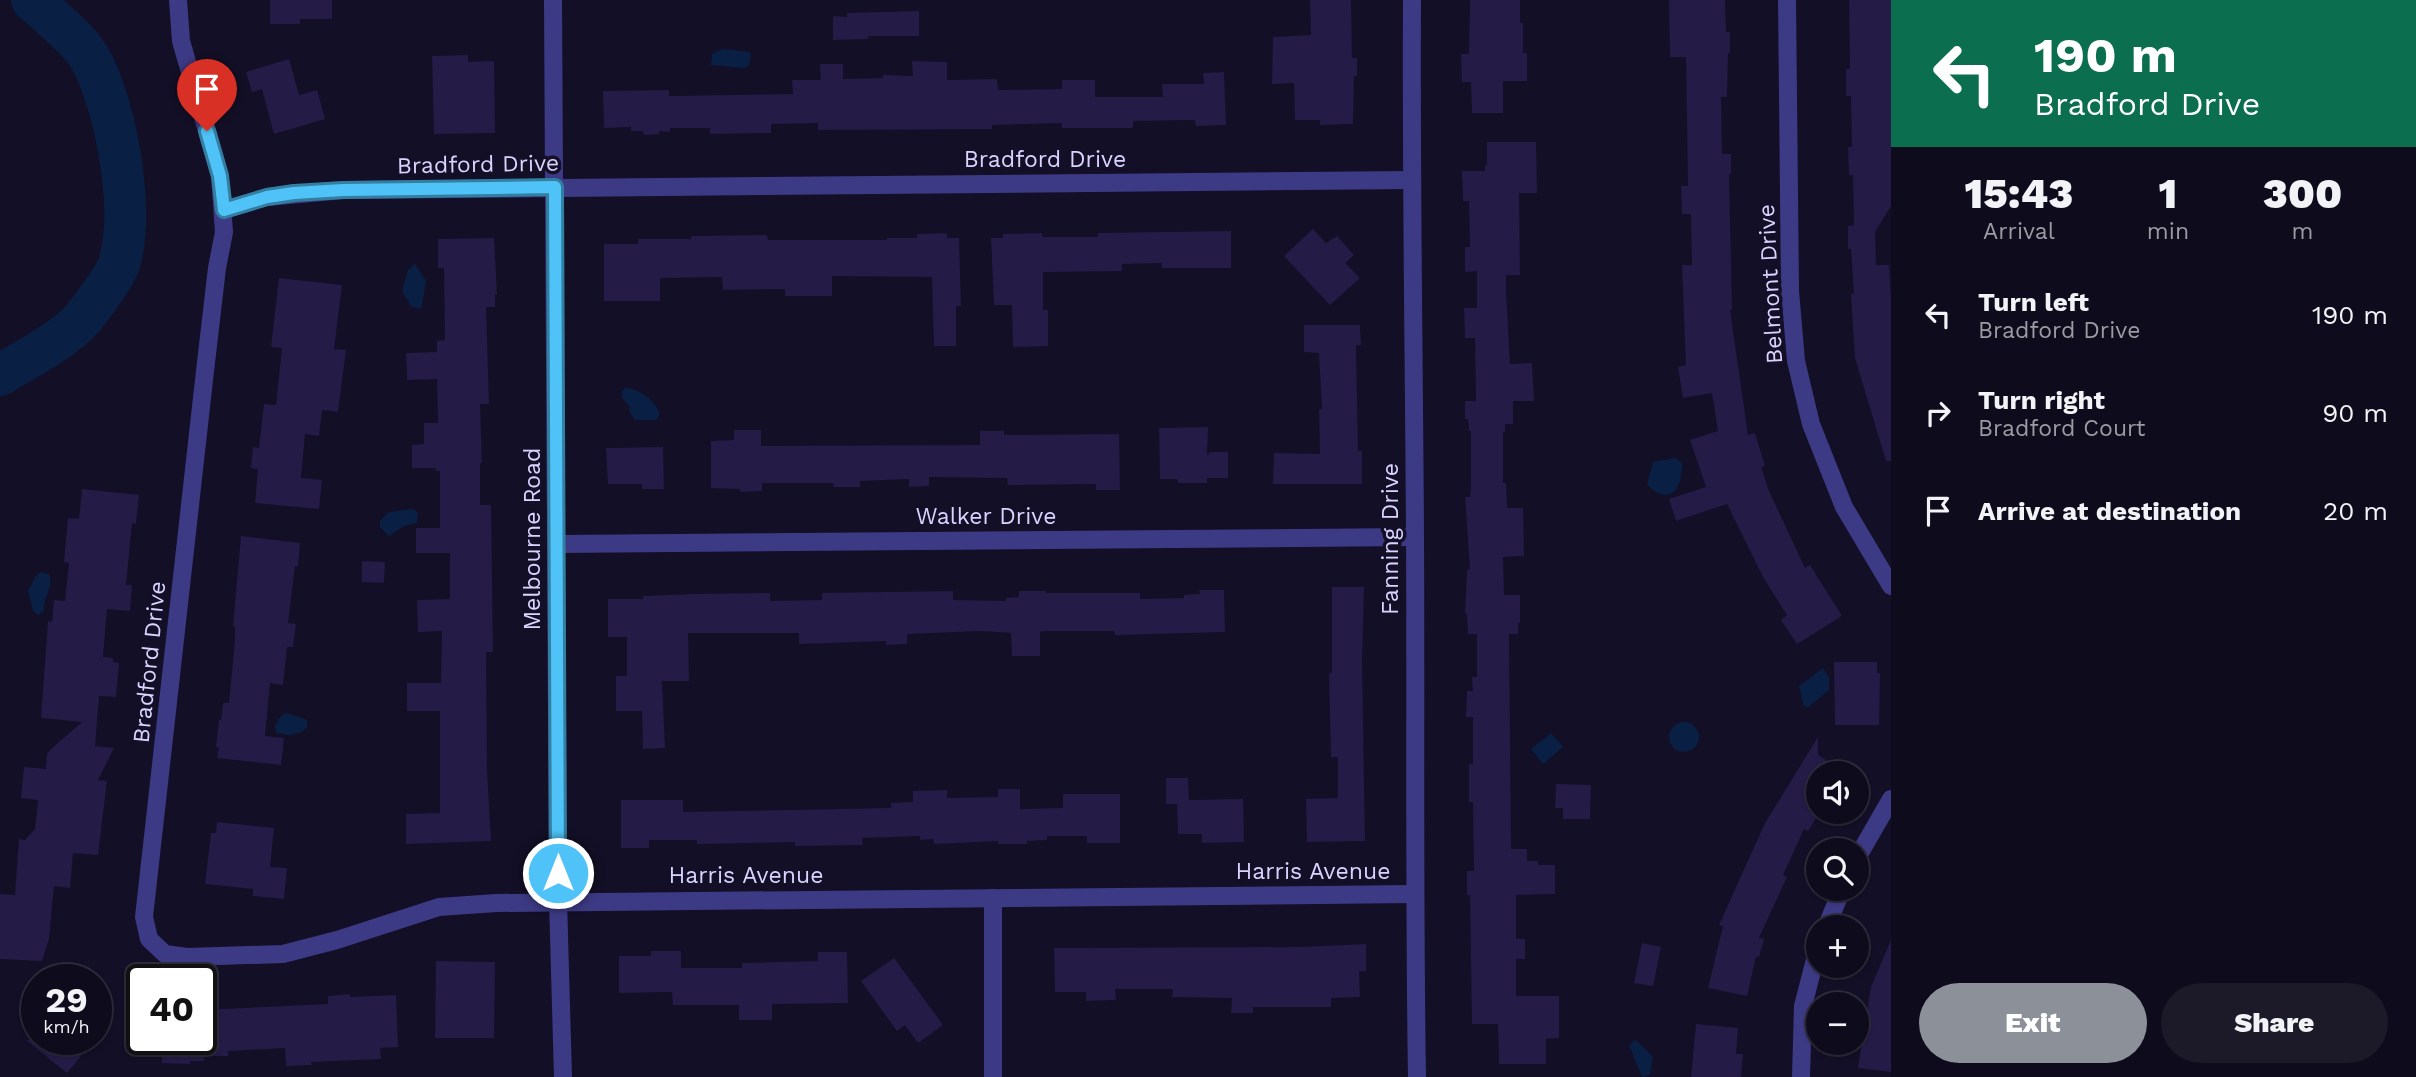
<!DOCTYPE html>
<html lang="en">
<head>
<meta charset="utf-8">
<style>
	:root { --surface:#0e0b1c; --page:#1c1929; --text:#f1f3f6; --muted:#9b9ba3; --line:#2e2b3b; --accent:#8c9099 }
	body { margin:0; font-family:"Work Sans",sans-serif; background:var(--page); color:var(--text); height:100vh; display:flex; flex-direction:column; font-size:26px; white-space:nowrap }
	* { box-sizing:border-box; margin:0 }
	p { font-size:23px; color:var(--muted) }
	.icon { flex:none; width:38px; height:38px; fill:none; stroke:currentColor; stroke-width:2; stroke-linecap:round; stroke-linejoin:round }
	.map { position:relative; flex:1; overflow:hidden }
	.details { display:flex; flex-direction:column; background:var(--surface); width:525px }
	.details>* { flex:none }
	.top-card { background:#0b6e4f; color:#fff; overflow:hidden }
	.fabs { position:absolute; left:1806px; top:761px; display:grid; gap:14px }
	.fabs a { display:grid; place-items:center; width:63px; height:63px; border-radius:50%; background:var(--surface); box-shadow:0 2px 5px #0004,0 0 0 2px var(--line); font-size:35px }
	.speed { position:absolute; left:21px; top:964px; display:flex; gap:14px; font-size:35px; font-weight:700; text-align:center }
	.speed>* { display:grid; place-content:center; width:91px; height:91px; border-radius:50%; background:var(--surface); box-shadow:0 2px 5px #0004,0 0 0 2px var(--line); line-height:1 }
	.speed small { font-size:18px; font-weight:400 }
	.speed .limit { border:4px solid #111; border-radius:10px; background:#fff; color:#111 }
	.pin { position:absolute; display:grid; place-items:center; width:60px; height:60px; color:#fff; margin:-72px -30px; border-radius:50% 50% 50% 0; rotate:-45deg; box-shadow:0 0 7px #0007 }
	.pin .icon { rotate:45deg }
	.me { position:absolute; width:77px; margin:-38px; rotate:0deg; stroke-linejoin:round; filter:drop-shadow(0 0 5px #0008) }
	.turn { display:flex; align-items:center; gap:24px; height:147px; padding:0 28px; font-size:32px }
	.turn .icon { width:91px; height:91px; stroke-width:2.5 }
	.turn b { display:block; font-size:49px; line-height:60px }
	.eta { display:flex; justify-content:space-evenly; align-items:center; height:119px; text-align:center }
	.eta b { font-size:42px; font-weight:800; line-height:49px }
	.cta { display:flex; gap:14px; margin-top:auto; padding:14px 28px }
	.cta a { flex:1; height:80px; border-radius:42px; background:var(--accent); color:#fff; font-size:28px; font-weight:800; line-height:80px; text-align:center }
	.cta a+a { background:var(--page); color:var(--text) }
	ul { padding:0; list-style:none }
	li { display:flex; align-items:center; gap:21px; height:98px; padding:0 28px }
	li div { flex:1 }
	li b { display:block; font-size:26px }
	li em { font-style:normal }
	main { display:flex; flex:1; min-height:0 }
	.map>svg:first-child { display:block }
	.water { fill:#0a1f44 }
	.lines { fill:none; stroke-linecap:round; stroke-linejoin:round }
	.river { stroke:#0a1f44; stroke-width:42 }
	.building { fill:#241b47 }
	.minor { stroke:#3d3a85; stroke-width:18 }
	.route-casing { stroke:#337fa1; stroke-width:18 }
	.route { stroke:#4fc3f7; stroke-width:12 }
	.labels { text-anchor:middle; stroke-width:7; stroke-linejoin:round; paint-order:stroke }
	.street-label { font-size:23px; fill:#d9d4ff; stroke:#130f26 }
</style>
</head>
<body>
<main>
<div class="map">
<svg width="1891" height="1077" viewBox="0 0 1891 1077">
	<rect width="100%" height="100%" fill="#130f26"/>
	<g class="water">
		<polygon points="723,49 749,52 751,55 749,65 744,68 711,65 712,54"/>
		<polygon points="415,264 426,281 422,306 419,309 411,306 402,291 408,270"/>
		<path d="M625 388C640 388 655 401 660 414L656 420H635L629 411 630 407 622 398V391Z"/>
		<path d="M1675 458 1682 463C1683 489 1669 508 1647 484L1653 462Z"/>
		<polygon points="412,509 418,512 417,523 404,526 389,536 380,527 380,521 389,512"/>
		<path d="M42 572 49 574C54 588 43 597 44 611L38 615 33 610 28 591 36 576Z"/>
		<polygon points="1823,668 1829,677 1829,690 1808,707 1804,706 1799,686"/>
		<polygon points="287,713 307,720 307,727 302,732 290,735 276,733 275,725 282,715"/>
		<circle cx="1684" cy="737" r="15"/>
		<polygon points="1551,733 1563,747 1543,764 1531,749"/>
		<polygon points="1636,1040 1653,1057 1650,1075 1642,1077 1629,1045"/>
	</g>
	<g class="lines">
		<path class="river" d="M0 375C27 358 62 342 84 317 91 308 116 275 119 264 135 211 117 116 94 66 82 40 52 19 32 0"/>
	</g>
	<g class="building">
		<polygon points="270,0 332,0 332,19 300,19 300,24 270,24"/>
		<polygon points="1310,0 1351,0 1352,58 1357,58 1357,76 1354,76 1353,124 1320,125 1320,120 1295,120 1294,83 1272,84 1273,37 1311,35"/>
		<polygon points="1470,0 1520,0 1520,23 1523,23 1523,53 1527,53 1527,81 1503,81 1503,113 1472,113 1471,82 1462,82 1461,54 1469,54"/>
		<polygon points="1669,0 1725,0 1726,32 1730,32 1730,53 1728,53 1727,97 1721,97 1722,154 1731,154 1731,174 1729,174 1732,310 1730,310 1748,435 1755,433 1765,466 1761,467 1769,491 1805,568 1810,565 1842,616 1797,644 1781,620 1787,615 1763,577 1727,504 1676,521 1669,499 1706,487 1690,440 1718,431 1712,393 1683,398 1678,367 1686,365 1682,265 1692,265 1691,214 1682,214 1681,186 1688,186 1686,57 1670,57"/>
		<polygon points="1849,0 1891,0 1891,206 1875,232 1876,265 1889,265 1891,297 1891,461 1886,461 1855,358 1851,294 1854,293 1851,249 1848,249 1848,226 1854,225 1853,175 1849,175 1848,147 1852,147 1851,96 1846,96 1846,69 1850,69"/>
		<polygon points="919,11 919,36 868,36 868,39 833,40 833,16 847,17 847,13"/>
		<polygon points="468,55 468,62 494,61 495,133 434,134 432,56"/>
		<polygon points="289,59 299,95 317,90 325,119 274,134 262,89 252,92 246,72"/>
		<polygon points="912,61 947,62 947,80 997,79 998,90 1062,89 1062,80 1095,80 1095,97 1163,97 1162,84 1204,84 1203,73 1224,72 1226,125 1196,126 1195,120 1133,121 1133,128 1062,128 1062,123 992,125 992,129 818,130 818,123 771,124 771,133 710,134 710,128 670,128 670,132 659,131 659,134 644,135 643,131 631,131 631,127 604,128 603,91 669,90 669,96 793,94 792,80 821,80 820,64 843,64 843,79 883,78 883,75 913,76"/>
		<polygon points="1487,142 1536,142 1537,193 1519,193 1520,275 1506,275 1506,292 1510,364 1532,363 1534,401 1513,401 1513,424 1505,424 1505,432 1503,432 1503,483 1506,483 1507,508 1523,508 1524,556 1503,557 1504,595 1520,595 1520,623 1518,623 1518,634 1509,634 1511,849 1527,849 1527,861 1538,861 1538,865 1555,865 1555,894 1516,895 1516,939 1525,939 1525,959 1516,959 1516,996 1559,996 1559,1038 1546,1039 1546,1064 1499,1064 1498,1024 1472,1024 1470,895 1467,895 1467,871 1474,871 1473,802 1469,802 1469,764 1473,764 1473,717 1466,717 1467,691 1473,691 1472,677 1477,677 1477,634 1468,634 1467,614 1465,614 1467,570 1470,569 1465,497 1470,497 1471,484 1471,431 1469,431 1468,419 1465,419 1465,401 1476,401 1475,338 1465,338 1464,308 1477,308 1477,271 1465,272 1465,247 1470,247 1469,201 1463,201 1462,171 1485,171 1485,165 1487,165"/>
		<polygon points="1313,229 1326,243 1337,236 1354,255 1345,263 1360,278 1330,305 1284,256"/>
		<polygon points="1231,231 1231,268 1162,268 1162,263 1122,264 1122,271 1043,272 1043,310 1048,310 1048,346 1013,347 1012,305 994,305 991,238 1003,238 1003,234 1042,233 1042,237 1098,237 1098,233"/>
		<polygon points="947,233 947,238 959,238 961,306 956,306 956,346 934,346 932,277 832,276 832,296 785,296 785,289 723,290 722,277 660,278 660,301 604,301 604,244 638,244 638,239 691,239 691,236 767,235 768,240 887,240 887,238 917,238 917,234"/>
		<polygon points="494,238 497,294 495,294 495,307 486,307 489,404 480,404 482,463 480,463 480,505 491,505 493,652 486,652 487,770 491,841 406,844 406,814 440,813 440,711 407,711 407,683 441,683 442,631 418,632 417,600 450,599 450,553 416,553 416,528 440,528 440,471 436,471 436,468 412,468 412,445 424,444 424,423 438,423 437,379 407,380 406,353 437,352 437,341 445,340 444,268 438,268 438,239"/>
		<polygon points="279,278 342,285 334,349 346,350 338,412 322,410 319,436 305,434 301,478 322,480 319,509 255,503 258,469 251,468 253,447 259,448 264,404 276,405 282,348 271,347"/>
		<polygon points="1304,325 1360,325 1361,345 1356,345 1358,451 1362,451 1362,484 1273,484 1274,453 1320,454 1319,409 1322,409 1319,353 1304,352"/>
		<polygon points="1208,427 1207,455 1211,452 1228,452 1228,478 1207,478 1207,483 1178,483 1177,479 1160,479 1159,428"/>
		<polygon points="734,430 761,430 761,446 980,445 980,431 1004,431 1004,435 1119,434 1120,490 1096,490 1096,484 1008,485 1007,478 929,477 929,486 909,487 909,479 860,481 860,487 834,487 833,483 762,483 762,491 740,492 740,489 711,488 711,441 734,440"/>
		<polygon points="663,447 664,489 642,489 642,484 608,484 606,448"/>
		<polygon points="82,489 139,495 136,524 132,523 126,585 132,585 130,611 107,609 103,657 113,658 113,662 119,663 116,697 99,696 95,746 114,748 98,780 107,781 98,855 73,853 70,888 54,886 49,939 42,961 0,959 0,894 15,895 19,839 25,840 35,829 38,800 21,798 24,767 46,769 47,754 51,749 82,722 41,718 48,621 52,622 54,600 65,601 69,563 64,562 68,518 79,519"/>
		<polygon points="241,536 300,543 298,566 295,566 288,623 296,624 293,647 287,647 283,685 270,683 265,736 284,738 281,765 217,758 219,747 216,747 219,720 221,720 223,703 229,703 235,640 235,626 233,626"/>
		<polygon points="362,561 385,562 384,583 362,582"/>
		<polygon points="1332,587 1364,587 1362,661 1365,841 1307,842 1306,799 1338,798 1338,757 1331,757 1329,673 1332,673"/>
		<polygon points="1199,590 1224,590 1225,632 1115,635 1114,631 1046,631 1040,632 1040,656 1012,656 1011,633 981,631 907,634 907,644 886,645 886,641 799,644 799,633 688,633 689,681 662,681 665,748 643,749 642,711 616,711 616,676 627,676 627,637 608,637 608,599 643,599 643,596 694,594 770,593 770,601 822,600 822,593 953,591 953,600 1006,601 1006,598 1019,597 1019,591 1046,591 1046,593 1140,593 1140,599 1184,598 1184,595 1200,594"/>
		<polygon points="1834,662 1877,662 1877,673 1880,673 1879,725 1835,725"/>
		<polygon points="1818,737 1818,755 1849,774 1818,774 1818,815 1808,831 1804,829 1783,875 1787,877 1759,938 1764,939 1759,957 1756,957 1747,996 1708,988 1723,926 1719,925 1765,823"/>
		<polygon points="1166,778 1188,778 1189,800 1243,799 1244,842 1202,843 1202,834 1178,834 1177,804 1166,804"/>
		<polygon points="1556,784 1591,785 1590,819 1563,819 1563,808 1555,808"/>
		<polygon points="998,789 1020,789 1020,809 1063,808 1063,794 1120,794 1120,843 1087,843 1087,836 1047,836 1047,840 1027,841 1027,844 998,844 998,841 934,844 933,839 920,840 920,836 862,838 863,845 795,846 795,842 697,844 697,840 649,840 649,848 621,848 621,800 683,800 683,812 891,808 891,803 913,802 913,791 947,790 947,798 998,797"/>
		<polygon points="217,822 274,828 270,867 287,868 284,899 253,896 253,889 205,884 211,833 216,833"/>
		<polygon points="1891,940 1891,1072 1858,1068 1871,987"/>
		<polygon points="1642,943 1661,947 1653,986 1634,983"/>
		<polygon points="1366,944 1366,971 1359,971 1360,997 1331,998 1331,1007 1253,1007 1253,1013 1231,1013 1232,998 1172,997 1173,989 1115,989 1116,1000 1086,1001 1086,992 1055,992 1054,948 1301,947"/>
		<polygon points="651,951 681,951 681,968 742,968 742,963 818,961 818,952 847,952 848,1003 772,1004 772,1020 739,1020 739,1005 673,1005 672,992 619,993 619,956 651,956"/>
		<polygon points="894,958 943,1025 918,1043 905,1025 897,1031 861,981"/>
		<polygon points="436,961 495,962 494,1038 435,1038"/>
		<polygon points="350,994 350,997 396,995 398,1047 380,1048 381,1059 311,1062 312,1065 286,1066 285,1048 228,1051 228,1056 204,1056 204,1061 190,1061 190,1064 162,1063 162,1040 201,1040 201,1010 328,1004 328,996"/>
		<polygon points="1696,1024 1738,1028 1736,1054 1743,1054 1741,1077 1691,1077"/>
		<polygon points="26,1040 94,1040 67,1073"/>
	</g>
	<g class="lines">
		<g class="minor">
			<polyline points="178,0 181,41 220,176 224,232 217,268 205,371 144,917 149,939 165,954 187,957 283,954 337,940 439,907 496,903 1414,894"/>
			<polyline points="553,0 558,900 563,1077"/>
			<path d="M1412 0C1411 179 1414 357 1415 536 1416 716 1414 897 1417 1077"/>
			<polyline points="1787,0 1790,291 1796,361 1811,424 1844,507 1891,586"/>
			<polyline points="224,210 267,197 343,190 1411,180"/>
			<polyline points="557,544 1415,537"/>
			<polyline points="1857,858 1891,799"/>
			<polyline points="1826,928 1842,889"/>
			<polyline points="993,1077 993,898"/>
			<polyline points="1801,1077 1803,1006 1818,948"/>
		</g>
	</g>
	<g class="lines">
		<defs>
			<polyline id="route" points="207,131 220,176 224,210 267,197 294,193 343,190 555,187 558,873"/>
		</defs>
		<use href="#route" class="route-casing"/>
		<use href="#route" class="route"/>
	</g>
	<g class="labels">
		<g class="street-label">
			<text x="1045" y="167">Bradford Drive</text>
			<text transform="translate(478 164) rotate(-1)" y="8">Bradford Drive</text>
			<text transform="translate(1770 284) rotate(-93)" y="8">Belmont Drive</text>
			<text x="986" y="524">Walker Drive</text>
			<text transform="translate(532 539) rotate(-90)" y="8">Melbourne Road</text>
			<text transform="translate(1390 539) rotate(-90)" y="8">Fanning Drive</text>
			<text transform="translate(149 662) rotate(-84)" y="8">Bradford Drive</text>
			<text x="1313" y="879">Harris Avenue</text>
			<text x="746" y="883">Harris Avenue</text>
		</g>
	</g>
</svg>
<div class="fabs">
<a><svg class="icon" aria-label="sound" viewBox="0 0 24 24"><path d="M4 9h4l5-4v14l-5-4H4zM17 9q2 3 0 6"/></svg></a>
<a><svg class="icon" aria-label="search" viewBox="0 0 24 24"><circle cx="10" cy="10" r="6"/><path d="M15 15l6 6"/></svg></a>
<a>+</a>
<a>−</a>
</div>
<div class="speed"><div>29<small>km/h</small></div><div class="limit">40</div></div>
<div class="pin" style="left:207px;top:131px;background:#d93025"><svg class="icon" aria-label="arrive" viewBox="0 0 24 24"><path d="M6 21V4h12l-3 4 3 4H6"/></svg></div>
<svg class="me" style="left:558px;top:873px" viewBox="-20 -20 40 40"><circle r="17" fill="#4fc3f7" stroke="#fff" stroke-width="3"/><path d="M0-11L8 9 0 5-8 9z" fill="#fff"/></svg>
</div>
<section class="details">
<div class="top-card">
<div class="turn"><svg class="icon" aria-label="left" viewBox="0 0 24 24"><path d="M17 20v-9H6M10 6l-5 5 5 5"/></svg><div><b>190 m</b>Bradford Drive</div></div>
</div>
<div class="eta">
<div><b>15:43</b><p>Arrival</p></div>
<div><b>1</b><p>min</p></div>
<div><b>300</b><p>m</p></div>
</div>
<ul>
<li><svg class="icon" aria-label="left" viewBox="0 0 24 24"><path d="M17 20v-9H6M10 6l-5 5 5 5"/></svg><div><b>Turn left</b><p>Bradford Drive</p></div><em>190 m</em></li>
<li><svg class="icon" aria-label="right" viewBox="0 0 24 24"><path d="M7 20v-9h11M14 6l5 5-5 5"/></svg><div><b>Turn right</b><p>Bradford Court</p></div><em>90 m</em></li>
<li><svg class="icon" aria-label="arrive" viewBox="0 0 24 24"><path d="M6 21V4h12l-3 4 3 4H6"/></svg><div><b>Arrive at destination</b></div><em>20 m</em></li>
</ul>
<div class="cta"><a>Exit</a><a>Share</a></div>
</section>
</main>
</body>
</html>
